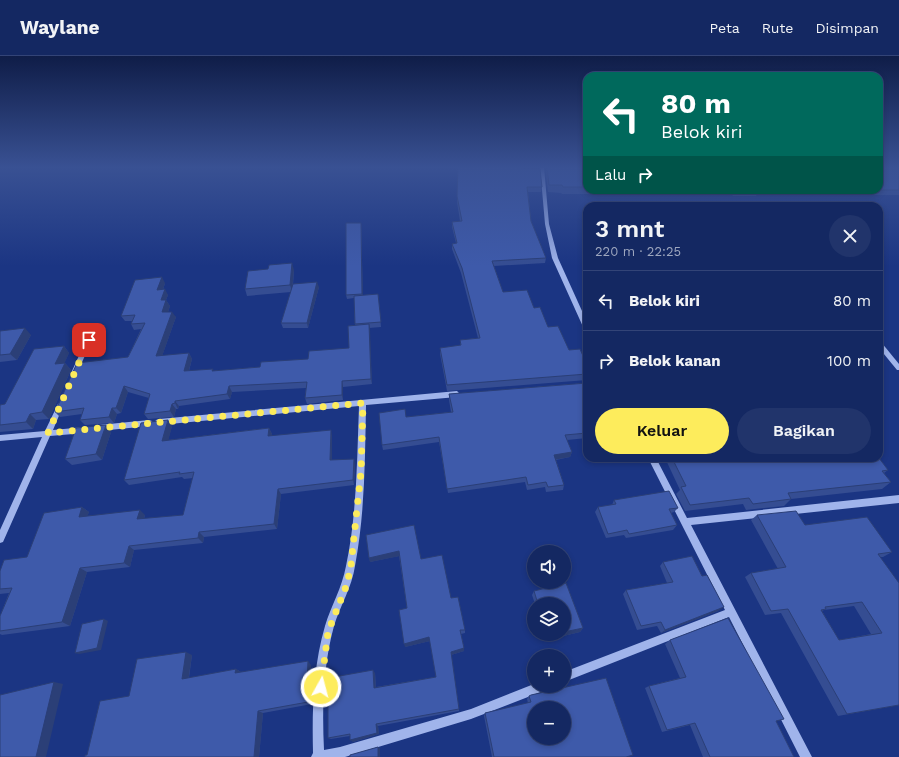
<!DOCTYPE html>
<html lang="id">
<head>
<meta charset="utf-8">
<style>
	:root { --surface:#142862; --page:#21346b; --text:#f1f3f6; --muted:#9da6be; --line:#347; --accent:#fdec5c }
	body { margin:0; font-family:"Work Sans",sans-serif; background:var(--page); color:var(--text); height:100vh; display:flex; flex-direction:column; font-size:15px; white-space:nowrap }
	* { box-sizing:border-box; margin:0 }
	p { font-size:13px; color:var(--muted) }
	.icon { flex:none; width:22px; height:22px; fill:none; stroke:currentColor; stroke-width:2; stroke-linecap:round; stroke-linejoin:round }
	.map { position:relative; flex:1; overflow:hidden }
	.side { position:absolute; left:583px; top:146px; width:300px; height:260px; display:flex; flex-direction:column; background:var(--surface); border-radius:12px; box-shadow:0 2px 6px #0003,0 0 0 1px var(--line) }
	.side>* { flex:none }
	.top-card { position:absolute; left:583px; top:16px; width:300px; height:122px; border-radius:12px; box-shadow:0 2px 6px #0003,0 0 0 1px var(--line); background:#00695c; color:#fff; overflow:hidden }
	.fabs { position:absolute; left:527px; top:489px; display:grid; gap:8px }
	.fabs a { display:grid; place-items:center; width:44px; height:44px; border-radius:50%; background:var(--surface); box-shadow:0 2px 6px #0003,0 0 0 1px var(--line); font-size:20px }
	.pin { position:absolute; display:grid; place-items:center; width:34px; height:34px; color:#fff; margin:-17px; border-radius:8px; box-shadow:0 2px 6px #0006 }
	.me { position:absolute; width:44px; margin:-22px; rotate:7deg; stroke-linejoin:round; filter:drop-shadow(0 0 3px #0008) }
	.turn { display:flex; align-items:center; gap:14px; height:84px; padding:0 12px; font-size:18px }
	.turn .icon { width:52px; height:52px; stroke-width:2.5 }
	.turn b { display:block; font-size:28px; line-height:34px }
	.then { display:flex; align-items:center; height:38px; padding:0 12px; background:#0003; gap:8px; font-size:15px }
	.round { display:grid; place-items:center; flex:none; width:42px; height:42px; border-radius:21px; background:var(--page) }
	.headline { display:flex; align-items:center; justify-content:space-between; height:68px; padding:0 12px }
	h1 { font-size:24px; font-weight:600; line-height:30px }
	.primary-button { display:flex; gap:8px; margin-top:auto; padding:8px 12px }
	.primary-button a { flex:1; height:46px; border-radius:24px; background:var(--accent); color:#111; font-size:16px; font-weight:600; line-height:46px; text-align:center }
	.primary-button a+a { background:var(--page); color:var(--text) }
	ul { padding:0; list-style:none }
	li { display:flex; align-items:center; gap:12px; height:60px; padding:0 12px; border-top:1px solid var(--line) }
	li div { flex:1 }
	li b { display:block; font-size:15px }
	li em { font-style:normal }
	header { display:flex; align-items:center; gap:24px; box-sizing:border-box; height:56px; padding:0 20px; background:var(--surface); border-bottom:1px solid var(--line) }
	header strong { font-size:19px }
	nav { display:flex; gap:22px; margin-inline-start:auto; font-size:14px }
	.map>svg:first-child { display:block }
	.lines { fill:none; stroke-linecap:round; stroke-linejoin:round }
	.minor { fill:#a0b4eb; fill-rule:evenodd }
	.wall { fill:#354d92; fill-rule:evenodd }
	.shaded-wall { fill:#2b3f77 }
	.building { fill:#3e5aaa; stroke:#2b3f77; fill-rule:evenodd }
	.route { stroke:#fdec5c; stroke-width:7; stroke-dasharray:0 12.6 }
</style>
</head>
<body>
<header>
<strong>Waylane</strong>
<nav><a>Peta</a><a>Rute</a><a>Disimpan</a></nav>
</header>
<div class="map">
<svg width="899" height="701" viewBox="0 0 899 701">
	<rect width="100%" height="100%" fill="#1b3583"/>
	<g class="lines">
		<g class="minor">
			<polygon points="540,111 544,111 549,168 558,202 587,266 587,275 584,273 552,202 545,168"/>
			<polygon points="95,269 98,271 78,315 77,317 73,317 72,315 92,271"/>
			<polygon points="879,286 881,286 899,308 899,314 897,314 879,292"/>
			<path d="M457 335 460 338 457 341 366 349C365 403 365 457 355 510 352 531 340 550 334 570 323 610 322 653 324 694L340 691 471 653 534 628V630H547L546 634 471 663 345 701H311L313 697C312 655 313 611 325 570 331 550 342 532 346 510 357 458 357 403 359 350L159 369 156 368 155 366 156 364 159 363Z"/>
			<polygon points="60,347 62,348 63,350 53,374 85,371 88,372 89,374 88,376 85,377 50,380 3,486 0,487 0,474 42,381 0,385 0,379 45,375 58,348"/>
			<polygon points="149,364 152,365 153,367 152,369 149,370 99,375 96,374 95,372 96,370 99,369"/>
			<polygon points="648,402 656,402 687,462 899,439 899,447 691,469 812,701 800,701 729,561 564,626 564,616 725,554"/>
		</g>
	</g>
	<g class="wall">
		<polygon points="458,111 542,131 541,136 528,136 531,165 546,202 545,207 494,210 503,236 534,252 548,271 569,294 587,309 587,324 447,335 440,298 440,292 460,290 460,284 478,282 461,217 452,193 452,188 456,187 452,171 452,166 460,165 457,146"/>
		<polygon points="547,111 587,111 587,134 614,134 613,138 562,138 561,137 548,136 546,118"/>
		<polygon points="899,111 899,139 860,139 854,134 879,134"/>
		<polygon points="728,134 759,134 756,140 733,140"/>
		<polygon points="361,167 363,239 378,238 381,271 369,272 372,328 343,331 343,344 307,348 305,342 306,332 232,336 230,343 179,350 178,353 176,353 174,361 148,363 144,358 149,342 128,336 121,357 117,358 114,367 85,369 80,364 82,358 60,361 55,356 128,301 141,273 134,274 131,268 132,265 125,265 121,260 165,227 163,234 168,239 166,244 170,250 168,256 176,261 162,300 189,297 192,303 189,315 214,315 260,311 308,303 349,292 355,269 354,242 347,243 346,239"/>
		<polygon points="294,214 293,229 319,231 308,272 283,272 281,267 291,236 247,240 245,233"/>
		<polygon points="0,275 31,279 17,304 0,306"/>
		<polygon points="64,290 69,297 64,307 65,307 71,314 49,363 36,364 33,373 0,376 0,349 5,348"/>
		<polygon points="587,327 587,382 567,384 572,396 570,401 556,404 564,429 563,434 546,436 545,431 527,434 525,426 448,437 439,386 383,394 382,389 406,361 451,356 449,344 449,338"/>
		<polygon points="172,370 168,384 269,372 272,378 271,380 332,379 332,404 355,409 354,429 281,438 277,473 204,481 203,487 134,494 130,511 87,516 70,570 2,579 0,578 0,560 9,537 0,538 0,515 27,501 82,451 89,456 87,460 145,459 144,463 183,459 193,422 184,423 182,421 129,429 124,424"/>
		<polygon points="111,376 102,404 72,409 65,403"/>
		<polygon points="665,402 879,402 888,414 884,417 891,426 882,433 791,443 784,450 746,454 743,448 685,455 676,438 680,434"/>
		<polygon points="614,444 678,452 674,456 671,457 677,469 673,474 626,482 624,479 606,482 595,456 598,451 612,449"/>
		<path d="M757 459 805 469 892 496 883 501H881L899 649 838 660 781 557 765 559 745 521 751 517 778 513 751 464ZM854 550 871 578 839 584 822 555 824 554Z"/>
		<polygon points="366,479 421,503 451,542 465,574 465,577 461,578 464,592 464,595 451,599 459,653 459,655 378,670 379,678 353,686 350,680 331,683 328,682 328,645 325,645 322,643 375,617 376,631 436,621 430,585 405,591 407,552 399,500 370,506"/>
		<polygon points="663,506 718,555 661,577 657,570 637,574 623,538 626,534 667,527 660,510"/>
		<polygon points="566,527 583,572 580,576 547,584 545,578 564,578 564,548 535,548 532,539 534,535"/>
		<polygon points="670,584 776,665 794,701 703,701 690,669 662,676 645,632 649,630 680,622 665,588"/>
		<polygon points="192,599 189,622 236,613 241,616 240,617 311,609 310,627 313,629 312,648 263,657 259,701 85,701 87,699 129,640"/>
		<polygon points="529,640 627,701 492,701 484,660 485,657 528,647 527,643"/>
	</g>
	<g class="shaded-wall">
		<polygon points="361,167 361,170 363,241 362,238"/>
		<polygon points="292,207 294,214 292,235 290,229"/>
		<polygon points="162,221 165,227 161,240 157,234"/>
		<polygon points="317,226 319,231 308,272 307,267"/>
		<polygon points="165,233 168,239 166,244 170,250 166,262 162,256 161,244"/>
		<polygon points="172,256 176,261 160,306 156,300"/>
		<polygon points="369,268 370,273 372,328 371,323"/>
		<polygon points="25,272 31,279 17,304 10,298"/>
		<polygon points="64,290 69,297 61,315 55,308"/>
		<polygon points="189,297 192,303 187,321 184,315"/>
		<polygon points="65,307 71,314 49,363 42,356"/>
		<polygon points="342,325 343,331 343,344 342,339"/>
		<polygon points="124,330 128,336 121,357 116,352"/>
		<polygon points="229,330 232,336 230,343 227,338"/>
		<polygon points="175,345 179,350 178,353 175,347"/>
		<polygon points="172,348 176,353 174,361 170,355"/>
		<polygon points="112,352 117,358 114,367 109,361"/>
		<polygon points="30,358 36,364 33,373 26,366"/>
		<polygon points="168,364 172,370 167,390 162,385"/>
		<polygon points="106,369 111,376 102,404 96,398"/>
		<polygon points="269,372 272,378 271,386 268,380"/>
		<polygon points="331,374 332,379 332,409 330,404"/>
		<polygon points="572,396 570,401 553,404 554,399"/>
		<polygon points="354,403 355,409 354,429 353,424"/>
		<polygon points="278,433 281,438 277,473 274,468"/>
		<polygon points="82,451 89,456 86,465 79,461"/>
		<polygon points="140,454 145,459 142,468 137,463"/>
		<polygon points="199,476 204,481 203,487 198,482"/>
		<polygon points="129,490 134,494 130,511 124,507"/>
		<polygon points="399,495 400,500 370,506 369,502"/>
		<polygon points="80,512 87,516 70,570 62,566"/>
		<polygon points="724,551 718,555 661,577 665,574"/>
		<polygon points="104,563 108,565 101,594 79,598 75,597"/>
		<polygon points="583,572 580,576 547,584 549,580 557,578 564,578 564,576"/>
		<polygon points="429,581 430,585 405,591 404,588"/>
		<polygon points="464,592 464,595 451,599 451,596"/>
		<polygon points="186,596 192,599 188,626 182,623"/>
		<polygon points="308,605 311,609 310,627 313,629 312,648 308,646 307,627"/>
		<polygon points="236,613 241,616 240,620 235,617"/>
		<polygon points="373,614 375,617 376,634 374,632"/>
		<polygon points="54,626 63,628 46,701 36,701"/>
		<polygon points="258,655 263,657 259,701 254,701"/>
		<polygon points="376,668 378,670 379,678 353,686 350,684"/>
		<polygon points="378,691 380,692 380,701 378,701"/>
	</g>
	<g class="building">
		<polygon points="458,111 504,111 540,113 542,131 527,131 531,165 546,202 492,205 503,236 527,234 534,252 540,251 548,271 558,270 569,294 580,293 587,309 587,318 447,329 440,292 461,289 460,284 480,282 462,212 452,188 457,187 452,166 462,165 457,140"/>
		<polygon points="547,111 587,111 587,131 563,131 562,129 549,129"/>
		<polygon points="879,111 899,111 899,134 863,134 879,134"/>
		<polygon points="735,134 759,134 736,135"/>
		<polygon points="346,167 361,167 362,238 346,239"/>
		<polygon points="292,207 290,229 245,233 248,215 268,213 269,209"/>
		<polygon points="162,221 157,234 165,233 161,244 166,244 162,256 172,256 156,300 189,297 184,315 213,313 212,315 260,311 261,306 308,303 309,295 349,292 348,270 369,268 371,323 342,325 342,339 305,342 307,326 229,330 227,338 175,345 175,347 172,348 170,355 144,358 150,338 124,330 116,352 112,352 109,361 80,364 84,352 55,356 77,307 128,301 145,267 131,268 135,259 121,260 135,224"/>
		<polygon points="317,226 307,267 281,267 293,228"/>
		<polygon points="378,238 381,266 355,268 354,240"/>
		<polygon points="25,272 10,298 0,299 0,275"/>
		<polygon points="64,290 55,308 65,307 42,356 30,358 26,366 0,369 0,349 5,348 34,293"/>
		<polygon points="587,327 587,377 565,379 572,396 554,399 564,429 548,431 546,426 528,429 526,421 447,433 439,381 382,389 379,357 405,353 406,361 453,356 449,338"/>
		<polygon points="168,364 162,385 269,372 268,380 331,374 330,404 354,403 353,424 278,433 274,468 199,476 198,482 129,490 124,507 80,512 62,566 0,575 0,560 12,532 0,533 0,515 4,504 27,501 44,457 82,451 79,461 140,454 137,463 183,459 194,416 179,418 180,416 124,424 141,367"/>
		<polygon points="106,369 96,398 65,403 76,372"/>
		<polygon points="672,402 879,402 888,414 882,415 891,426 788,437 791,443 753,448 749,442 690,449 681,431 686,430"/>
		<polygon points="669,435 678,452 669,453 677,469 629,478 627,474 608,478 598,451 616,448 614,444"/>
		<path d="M796 455 805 469 867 461 892 496 878 498 899 527V649L847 658 788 553 771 555 751 517 786 511 757 459ZM862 546 882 577 839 584 821 554 826 553 825 551Z"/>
		<polygon points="414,469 421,503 442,499 451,542 458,541 465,574 460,574 464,592 451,596 459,653 376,668 377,677 350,684 350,678 328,682 328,642 322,643 323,623 373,614 374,632 436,621 429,581 404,588 399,554 407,552 399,495 369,502 366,479"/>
		<polygon points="692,500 702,520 707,519 724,551 665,574 661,566 641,570 626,534 673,526 663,506"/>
		<polygon points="566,527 583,572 564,576 564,548 538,548 534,535"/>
		<polygon points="728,562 784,663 776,665 794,701 710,701 695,667 667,674 649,630 686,621 670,584"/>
		<polygon points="104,563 97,592 75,597 82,568"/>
		<polygon points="548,578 557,578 549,580"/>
		<polygon points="186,596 182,623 236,613 235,617 308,605 307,627 310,626 308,646 258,655 254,701 85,701 85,699 87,699 100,645 129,640 137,603"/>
		<path d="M606 622 633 699 626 701H494L485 657 531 646 529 640 531 639ZM534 652H564V682H534Z"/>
		<polygon points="54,626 36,701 0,701 0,639"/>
		<polygon points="378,691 378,701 350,701 350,699"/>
	</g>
	<linearGradient id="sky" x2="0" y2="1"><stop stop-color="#0f1d48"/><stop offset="0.53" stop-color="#395193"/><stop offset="1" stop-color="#395193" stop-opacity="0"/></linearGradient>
	<rect width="899" height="210" fill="url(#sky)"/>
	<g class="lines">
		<polyline class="route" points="89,284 48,377 363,347 361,416 351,509 347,528 328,576 321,631"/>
	</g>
</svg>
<div class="fabs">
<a><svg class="icon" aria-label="sound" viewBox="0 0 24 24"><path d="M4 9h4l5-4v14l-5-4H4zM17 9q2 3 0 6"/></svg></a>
<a><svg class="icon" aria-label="layers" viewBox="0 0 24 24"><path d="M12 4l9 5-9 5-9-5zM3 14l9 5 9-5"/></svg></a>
<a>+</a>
<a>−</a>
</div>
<div class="pin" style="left:89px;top:284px;background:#d93025"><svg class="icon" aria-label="arrive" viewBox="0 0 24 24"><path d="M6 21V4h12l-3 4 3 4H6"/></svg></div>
<svg class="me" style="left:321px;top:631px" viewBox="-20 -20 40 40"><circle r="17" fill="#fdec5c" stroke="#fff" stroke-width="3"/><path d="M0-11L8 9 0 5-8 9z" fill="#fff"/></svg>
<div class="top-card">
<div class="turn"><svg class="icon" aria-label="left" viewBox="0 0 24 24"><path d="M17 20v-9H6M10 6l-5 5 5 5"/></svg><div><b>80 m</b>Belok kiri</div></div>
<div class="then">Lalu<svg class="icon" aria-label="right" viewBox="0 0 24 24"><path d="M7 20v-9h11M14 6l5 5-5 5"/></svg></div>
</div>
<section class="side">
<div class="headline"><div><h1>3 mnt</h1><p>220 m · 22:25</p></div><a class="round"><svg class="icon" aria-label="close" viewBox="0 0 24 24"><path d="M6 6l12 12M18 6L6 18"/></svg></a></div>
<ul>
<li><svg class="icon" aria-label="left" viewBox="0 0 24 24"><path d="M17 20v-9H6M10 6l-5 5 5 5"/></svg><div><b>Belok kiri</b></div><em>80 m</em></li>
<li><svg class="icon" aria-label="right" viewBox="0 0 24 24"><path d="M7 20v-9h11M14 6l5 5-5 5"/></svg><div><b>Belok kanan</b></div><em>100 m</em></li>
</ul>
<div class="primary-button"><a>Keluar</a><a>Bagikan</a></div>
</section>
</div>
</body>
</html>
